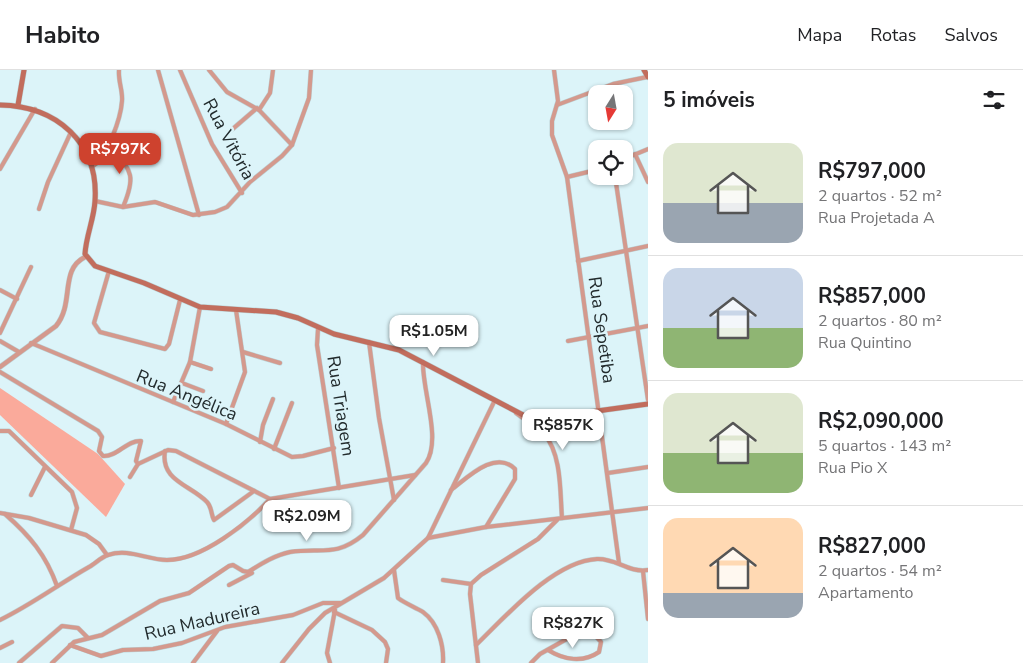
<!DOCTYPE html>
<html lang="pt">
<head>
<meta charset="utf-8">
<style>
  body { margin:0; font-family:"Nunito Sans",sans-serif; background:#f2f2f2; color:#202124; height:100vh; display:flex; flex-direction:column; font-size:19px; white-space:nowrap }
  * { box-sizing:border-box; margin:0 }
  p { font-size:16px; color:#757577 }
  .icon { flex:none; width:28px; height:28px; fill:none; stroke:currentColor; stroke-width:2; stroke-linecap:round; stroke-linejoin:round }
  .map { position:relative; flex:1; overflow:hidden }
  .panel { display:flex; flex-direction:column; background:#fff; width:375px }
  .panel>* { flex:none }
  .needle { width:32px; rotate:191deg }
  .tools { position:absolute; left:588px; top:15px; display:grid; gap:10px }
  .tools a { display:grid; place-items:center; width:45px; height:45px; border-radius:10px; background:#fff; box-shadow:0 1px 4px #0004; font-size:25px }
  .price { position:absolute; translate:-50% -42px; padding:0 11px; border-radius:10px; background:#fff; color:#222; font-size:16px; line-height:32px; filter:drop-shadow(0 1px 2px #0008) }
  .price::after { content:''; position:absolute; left:50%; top:30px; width:15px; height:11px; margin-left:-8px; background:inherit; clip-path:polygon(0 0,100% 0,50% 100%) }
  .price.selected { background:#ce422e; color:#fff }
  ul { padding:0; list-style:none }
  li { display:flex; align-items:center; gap:15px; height:125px; padding:0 15px }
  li+li { border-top:1px solid #e0e0e0 }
  li span { display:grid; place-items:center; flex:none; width:140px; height:100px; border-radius:15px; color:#555 }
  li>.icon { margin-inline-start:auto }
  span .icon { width:60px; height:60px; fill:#fffc; stroke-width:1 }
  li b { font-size:21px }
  h2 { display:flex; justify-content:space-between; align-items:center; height:60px; padding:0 15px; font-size:21px }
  header { display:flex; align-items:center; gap:30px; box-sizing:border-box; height:70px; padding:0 25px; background:#fff; border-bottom:1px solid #e0e0e0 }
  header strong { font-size:24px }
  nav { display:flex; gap:28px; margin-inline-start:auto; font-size:18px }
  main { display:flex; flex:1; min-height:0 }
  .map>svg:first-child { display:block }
  .green { fill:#faaa9b }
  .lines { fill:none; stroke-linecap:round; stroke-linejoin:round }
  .minor-casing { stroke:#bbd0d4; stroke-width:5 }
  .tertiary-casing { stroke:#bbd0d4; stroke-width:5.5 }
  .secondary-casing { stroke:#bbd0d4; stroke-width:6 }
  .minor { stroke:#d4998d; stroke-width:4 }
  .tertiary { stroke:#d4998d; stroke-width:4.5 }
  .secondary { stroke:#c26d5d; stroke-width:5 }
  .labels { text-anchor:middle; stroke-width:5; stroke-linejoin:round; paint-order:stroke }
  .street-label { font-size:18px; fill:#222b2d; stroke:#dcf4f9 }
</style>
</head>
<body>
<header>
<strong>Habito</strong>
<nav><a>Mapa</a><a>Rotas</a><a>Salvos</a></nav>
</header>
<main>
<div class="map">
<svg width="648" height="593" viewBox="0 0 648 593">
  <rect width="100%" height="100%" fill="#dcf4f9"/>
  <!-- green -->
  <polygon class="green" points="0,318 98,384 125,414 106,447 0,345"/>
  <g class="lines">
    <!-- minor casing -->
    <g class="minor-casing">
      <g id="minor">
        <polyline points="158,0 199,145"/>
        <polyline points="180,0 212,74 242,123"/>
        <polyline points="209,0 227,22 259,40 292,75"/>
        <polyline points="554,0 558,31 552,51 552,65 567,107 619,493"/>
        <polyline points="557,35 613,14 647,7"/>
        <polyline points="259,40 270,23 273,0"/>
        <polyline points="228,63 257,38"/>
        <path d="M109,74C131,101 137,104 123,137"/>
        <polyline points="635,84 648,112"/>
        <polyline points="624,89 648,79"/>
        <polyline points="123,93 155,84"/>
        <path d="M91,97C107,90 121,47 122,31C123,21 118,11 119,0"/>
        <polyline points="0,99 35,39"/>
        <polyline points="615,106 648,330"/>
        <polyline points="567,107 596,100"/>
        <polyline points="95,131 123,137 155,132 193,145 215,142 227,137 250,112 282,86 292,75 309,28 311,0"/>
        <polyline points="39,139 48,112 71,62"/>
        <polyline points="578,191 648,176"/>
        <polyline points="109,201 94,253 100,262 165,279 169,274 180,230"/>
        <polyline points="0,220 17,229"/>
        <polyline points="318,259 317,275 339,418"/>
        <polyline points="0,263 31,197"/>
        <polyline points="0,271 19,282"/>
        <polyline points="568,271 648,256"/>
        <polyline points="369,272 379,348 394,430"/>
        <polyline points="31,273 226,354 292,387 303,386 334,378"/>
        <polyline points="243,282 280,293"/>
        <polyline points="190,292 211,299"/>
        <path d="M0,302L98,361L102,367L99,381L103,386C117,387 127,370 141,371L136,391L138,394L130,407"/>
        <polyline points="182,313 203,321"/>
        <polyline points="173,332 190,292 200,237"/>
        <path d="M516,343C525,350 536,356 544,364C562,384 560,423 562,448"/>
        <polyline points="226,354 245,302 236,240"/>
        <polyline points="0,361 9,361 72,422 77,438 71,460"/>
        <polyline points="260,372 263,355 273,329"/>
        <polyline points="274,379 292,333"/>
        <path d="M165,381C160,411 191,415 207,432C212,437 211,445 214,450L254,421"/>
        <polyline points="138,394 168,380 176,381 270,429"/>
        <polyline points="608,403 648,397"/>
        <path d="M451,420C467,408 495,379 515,399V409L486,457"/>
        <polyline points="31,425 45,397"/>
        <polyline points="0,443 29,448 86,465 99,474 107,485"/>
        <path d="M5,444C30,466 46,485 57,516"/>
        <polyline points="428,468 486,457 648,438"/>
        <path d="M394,500L398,528C406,534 415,537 423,542C438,553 444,575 443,593"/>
        <polyline points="643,501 648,549"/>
        <polyline points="443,510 471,514"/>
        <polyline points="229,515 252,503"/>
        <polyline points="334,542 372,560 385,572 388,579 386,593"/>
        <path d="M0,550C31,535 59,514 89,497C95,494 101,487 108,485C129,478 147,490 167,490C202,490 248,453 270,429L415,405"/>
        <polyline points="70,575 101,586 123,580 153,579 182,573 225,557 293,545 323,533 340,533"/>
        <path d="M476,575C506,546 554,491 597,489C616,488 628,503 648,500"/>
        <polyline points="0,578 12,572"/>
        <polyline points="19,593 62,556 78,558 88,568"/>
        <path d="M52,593L74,572L102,565L160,531L189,523L229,496L233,495L243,501L248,502C261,494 275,485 290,482C321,477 335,488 363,465L426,393C442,369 422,321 423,292"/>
        <polyline points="193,593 217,561"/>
        <polyline points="282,593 309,559 325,543 384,508 428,468 494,332"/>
        <polyline points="330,593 327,583 335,540"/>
        <polyline points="478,593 470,524 471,514 481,505 538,469 557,450"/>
        <path d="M531,593L540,584L581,561L592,562L601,572L599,582C583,593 564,590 548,580"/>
      </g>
    </g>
    <!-- tertiary casing -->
    <g class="tertiary-casing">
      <path id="tertiary" d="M0,297L56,256C75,233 59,200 85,187"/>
    </g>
    <!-- secondary casing -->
    <g class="secondary-casing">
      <g id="secondary">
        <polyline points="644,0 648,7"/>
        <path d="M0,35C56,36 99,72 95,131C94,149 86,166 85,184L95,196L144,213L200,237L276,242L298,248L334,264L399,280L525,346L546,348L648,334"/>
        <polyline points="18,35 24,0"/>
      </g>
    </g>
    <!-- minor -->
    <use href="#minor" class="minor"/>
    <!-- tertiary -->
    <use href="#tertiary" class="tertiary"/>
    <!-- secondary -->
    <use href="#secondary" class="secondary"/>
  </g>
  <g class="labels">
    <!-- street labels -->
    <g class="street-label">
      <text transform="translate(229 69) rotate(62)" y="6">Rua Vitória</text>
      <text transform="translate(602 260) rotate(82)" y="6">Rua Sepetiba</text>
      <text transform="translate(187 325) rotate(22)" y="6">Rua Angélica</text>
      <text transform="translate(341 336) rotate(81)" y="6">Rua Triagem</text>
      <text transform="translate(202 551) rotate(-13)" y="6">Rua Madureira</text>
    </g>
  </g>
</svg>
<div class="tools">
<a><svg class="needle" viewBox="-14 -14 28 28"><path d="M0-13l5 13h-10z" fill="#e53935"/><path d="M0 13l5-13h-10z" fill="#757577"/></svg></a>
<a><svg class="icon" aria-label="locate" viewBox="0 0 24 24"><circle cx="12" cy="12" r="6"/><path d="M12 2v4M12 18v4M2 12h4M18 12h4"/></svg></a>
</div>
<b class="price selected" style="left:120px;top:105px">R$797K</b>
<b class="price" style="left:434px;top:287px">R$1.05M</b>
<b class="price" style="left:563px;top:381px">R$857K</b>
<b class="price" style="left:307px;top:472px">R$2.09M</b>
<b class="price" style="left:573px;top:579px">R$827K</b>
</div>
<section class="panel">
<h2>5 imóveis<svg class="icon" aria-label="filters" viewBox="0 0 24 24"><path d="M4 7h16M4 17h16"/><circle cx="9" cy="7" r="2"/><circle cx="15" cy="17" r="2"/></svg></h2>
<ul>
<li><span style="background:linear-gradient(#dfe7d0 60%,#9aa5b1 0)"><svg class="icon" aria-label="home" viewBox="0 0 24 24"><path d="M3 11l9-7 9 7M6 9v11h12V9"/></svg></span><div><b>R$797,000</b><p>2 quartos · 52 m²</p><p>Rua Projetada A</p></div></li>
<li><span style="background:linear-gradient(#c9d6e8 60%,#8fb573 0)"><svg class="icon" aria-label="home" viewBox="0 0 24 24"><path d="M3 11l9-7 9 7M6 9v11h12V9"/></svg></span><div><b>R$857,000</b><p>2 quartos · 80 m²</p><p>Rua Quintino</p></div></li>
<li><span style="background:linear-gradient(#dfe7d0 60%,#8fb573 0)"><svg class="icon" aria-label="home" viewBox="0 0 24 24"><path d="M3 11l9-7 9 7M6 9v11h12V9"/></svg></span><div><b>R$2,090,000</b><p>5 quartos · 143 m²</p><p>Rua Pio X</p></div></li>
<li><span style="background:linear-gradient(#ffd9b3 75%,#9aa5b1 0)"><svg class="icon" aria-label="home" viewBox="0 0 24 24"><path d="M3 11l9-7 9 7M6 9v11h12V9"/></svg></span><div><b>R$827,000</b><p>2 quartos · 54 m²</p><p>Apartamento</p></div></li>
</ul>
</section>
</main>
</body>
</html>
